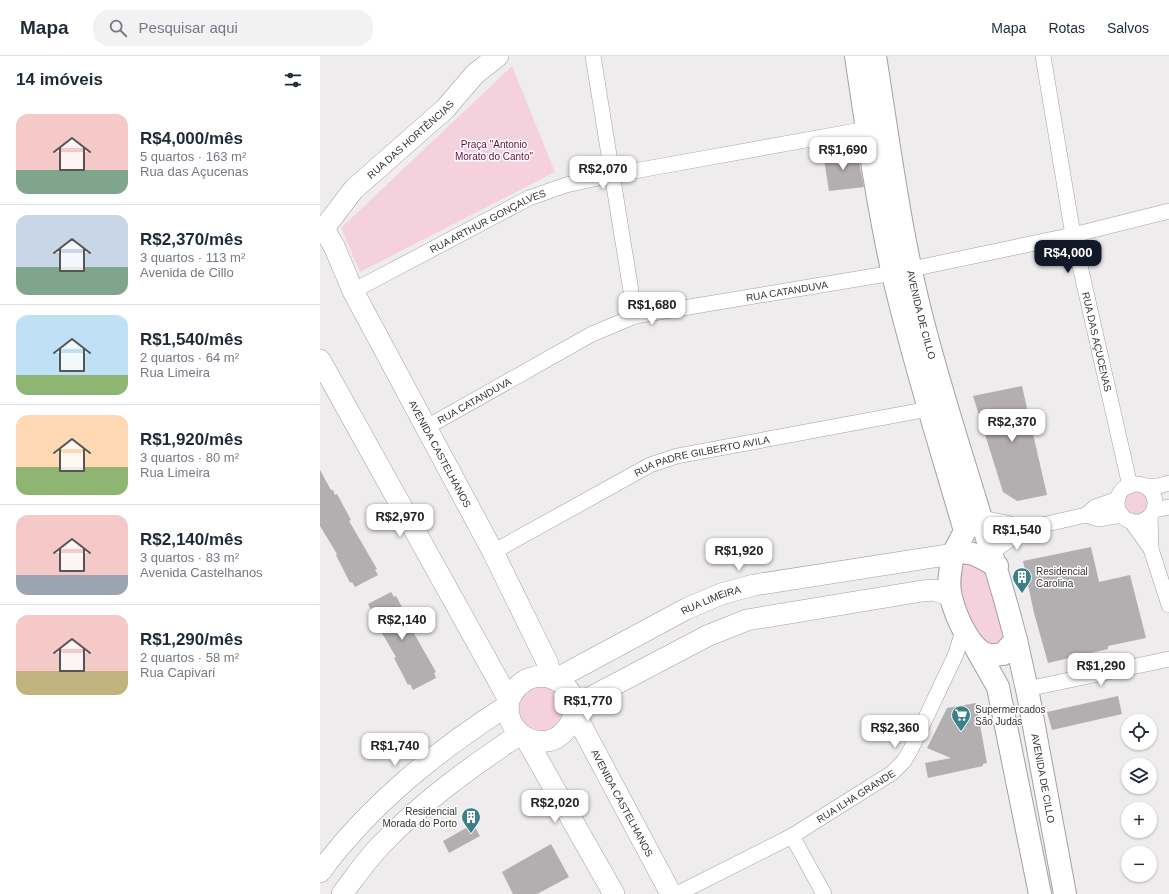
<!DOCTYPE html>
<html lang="pt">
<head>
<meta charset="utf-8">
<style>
  body { margin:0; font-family:Arial,sans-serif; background:#f2f2f3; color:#1f2937; height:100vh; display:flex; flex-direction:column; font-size:15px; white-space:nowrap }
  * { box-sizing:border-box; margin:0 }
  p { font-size:13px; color:#747a83 }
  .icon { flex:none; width:22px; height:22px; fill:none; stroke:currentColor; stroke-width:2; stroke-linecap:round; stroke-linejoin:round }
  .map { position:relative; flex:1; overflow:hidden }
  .sheet { display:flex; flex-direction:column; background:#fff; width:320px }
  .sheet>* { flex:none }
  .controls { position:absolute; left:801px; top:658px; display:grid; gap:8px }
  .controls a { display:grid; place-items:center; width:36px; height:36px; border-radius:50%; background:#fff; box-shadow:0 1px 3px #0004; font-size:20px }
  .price { position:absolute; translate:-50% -34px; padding:0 9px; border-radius:8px; background:#fff; color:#222; font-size:13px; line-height:26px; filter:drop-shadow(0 1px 2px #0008) }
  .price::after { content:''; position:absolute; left:50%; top:24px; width:12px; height:9px; margin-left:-6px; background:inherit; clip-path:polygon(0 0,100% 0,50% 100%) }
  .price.current { background:#111827; color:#fff }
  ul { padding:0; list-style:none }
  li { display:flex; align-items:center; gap:12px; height:100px; padding:0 16px }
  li+li { border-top:1px solid #e0e1e3 }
  li span { display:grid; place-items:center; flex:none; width:112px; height:80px; border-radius:12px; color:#555 }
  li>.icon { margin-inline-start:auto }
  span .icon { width:48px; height:48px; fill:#fffc; stroke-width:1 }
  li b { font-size:17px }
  h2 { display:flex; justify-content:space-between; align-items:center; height:48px; padding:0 16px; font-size:17px }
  header { display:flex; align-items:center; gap:24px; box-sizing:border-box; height:56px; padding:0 20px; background:#fff; border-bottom:1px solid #e0e1e3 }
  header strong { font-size:19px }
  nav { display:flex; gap:22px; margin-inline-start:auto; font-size:14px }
  .search { width:280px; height:36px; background:#f2f2f3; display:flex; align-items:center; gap:10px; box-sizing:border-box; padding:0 14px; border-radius:16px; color:#747a83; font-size:15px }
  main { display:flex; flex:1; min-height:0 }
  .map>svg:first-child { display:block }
  .green { fill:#f5d0dd }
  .building { fill:#b3afb1 }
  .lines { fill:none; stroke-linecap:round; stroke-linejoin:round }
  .street-casing { stroke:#a3a0a1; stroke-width:16 }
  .secondary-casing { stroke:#a3a0a1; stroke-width:22 }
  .primary-casing { stroke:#a3a0a1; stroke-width:24 }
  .street { stroke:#fff; stroke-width:15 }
  .secondary { stroke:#fff; stroke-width:21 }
  .primary { stroke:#fff; stroke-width:22 }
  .labels { text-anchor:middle; stroke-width:3; stroke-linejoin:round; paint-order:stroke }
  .street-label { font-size:10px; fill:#353334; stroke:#fff }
  .park-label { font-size:10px; fill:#630b3a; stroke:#fff }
  .poi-label { font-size:10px; fill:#353334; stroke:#fff; text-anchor:start }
</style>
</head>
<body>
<header>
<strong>Mapa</strong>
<div class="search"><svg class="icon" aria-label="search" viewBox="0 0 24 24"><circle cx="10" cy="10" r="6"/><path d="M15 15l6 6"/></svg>Pesquisar aqui</div>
<nav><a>Mapa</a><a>Rotas</a><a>Salvos</a></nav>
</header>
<main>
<section class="sheet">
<h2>14 imóveis<svg class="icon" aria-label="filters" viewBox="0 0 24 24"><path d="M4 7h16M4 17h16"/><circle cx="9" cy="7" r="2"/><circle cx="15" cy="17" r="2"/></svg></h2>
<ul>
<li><span style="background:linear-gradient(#f6c9c9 70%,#7fa58c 0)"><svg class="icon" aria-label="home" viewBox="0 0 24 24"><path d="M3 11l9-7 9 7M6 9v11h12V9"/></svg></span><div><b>R$4,000/mês</b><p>5 quartos · 163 m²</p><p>Rua das Açucenas</p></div></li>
<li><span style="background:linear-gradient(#c9d6e8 65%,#7fa58c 0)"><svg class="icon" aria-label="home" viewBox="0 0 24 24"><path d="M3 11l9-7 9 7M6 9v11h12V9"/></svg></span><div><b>R$2,370/mês</b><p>3 quartos · 113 m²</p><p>Avenida de Cillo</p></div></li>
<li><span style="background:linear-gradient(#bfe0f5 75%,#8fb573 0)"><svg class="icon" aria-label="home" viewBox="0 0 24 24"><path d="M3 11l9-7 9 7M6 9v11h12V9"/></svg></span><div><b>R$1,540/mês</b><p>2 quartos · 64 m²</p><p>Rua Limeira</p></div></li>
<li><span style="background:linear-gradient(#ffd9b3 65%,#8fb573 0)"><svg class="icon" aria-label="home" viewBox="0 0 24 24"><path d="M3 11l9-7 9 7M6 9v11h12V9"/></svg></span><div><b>R$1,920/mês</b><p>3 quartos · 80 m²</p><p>Rua Limeira</p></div></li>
<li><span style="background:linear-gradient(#f6c9c9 75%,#9aa5b1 0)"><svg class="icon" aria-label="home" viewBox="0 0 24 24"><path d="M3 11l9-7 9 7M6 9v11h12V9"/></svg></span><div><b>R$2,140/mês</b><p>3 quartos · 83 m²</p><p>Avenida Castelhanos</p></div></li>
<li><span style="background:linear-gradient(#f6c9c9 70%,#c2b280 0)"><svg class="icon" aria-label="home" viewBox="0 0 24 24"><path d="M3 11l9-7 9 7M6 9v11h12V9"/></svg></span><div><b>R$1,290/mês</b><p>2 quartos · 58 m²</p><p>Rua Capivari</p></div></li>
</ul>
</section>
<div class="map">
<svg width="849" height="838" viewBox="0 0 849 838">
  <rect width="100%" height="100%" fill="#efeced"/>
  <!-- green -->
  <g class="green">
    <polygon points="192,10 235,116 40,216 21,172"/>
    <circle cx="816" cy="447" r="14"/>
    <polygon points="655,504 668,516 683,581 679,589 668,591 653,576 638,526 639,512 644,508"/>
    <circle cx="221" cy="652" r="23"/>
  </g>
  <!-- building -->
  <g class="building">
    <polygon points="518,95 532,97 538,102 544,131 509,135 503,97"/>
    <polygon points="702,330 727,439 697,445 683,436 653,340"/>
    <polygon points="0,414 11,434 13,434 15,439 17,438 31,464 29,465 57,513 55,514 58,519 35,531 32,526 30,527 16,499 17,498 0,470"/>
    <polygon points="771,491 779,526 810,519 826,582 788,590 788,593 728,607 714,557 703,505"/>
    <polygon points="71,536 74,541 76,540 90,566 88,567 116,616 114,617 116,622 93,634 90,628 88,629 74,602 76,601 49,555 51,554 48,548"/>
    <polygon points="798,640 802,658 732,674 727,656"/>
    <polygon points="656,647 667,707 663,708 663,710 608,722 605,707 631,702 607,692 627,652"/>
    <polygon points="153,768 160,780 129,797 123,785"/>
    <polygon points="231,788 249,821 217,838 193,838 182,816"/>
  </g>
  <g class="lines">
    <!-- street casing -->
    <g class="street-casing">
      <g id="street">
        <polyline points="273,0 315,260"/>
        <path id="s1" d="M723,0L753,179L810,430"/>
        <path id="s2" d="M33,235L209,142L246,129L292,119L547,73"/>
        <path id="s3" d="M107,371L272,278L315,260L573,217L753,179L849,155"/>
        <circle cx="816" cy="447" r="19"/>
        <polyline points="825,430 839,430 849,427"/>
        <polyline points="834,454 849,451"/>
        <polyline points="766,459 778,463 802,459"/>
        <polyline points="662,462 687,467 705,473"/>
        <polyline points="811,465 831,493 830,460"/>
        <polyline points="831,493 849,549"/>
        <path id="s4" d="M173,496L330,409L357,400L609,353"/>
        <polyline points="672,496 705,473 766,459 775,451 798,443"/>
        <polyline points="707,633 849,603"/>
        <polyline points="472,780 504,838"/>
        <path id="s5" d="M357,838L472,780L572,717L584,705L591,693L636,598L643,574"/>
      </g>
    </g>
    <!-- secondary casing -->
    <g class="secondary-casing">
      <g id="secondary">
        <path id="s6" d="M5,171L34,133L125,53L155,18L178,0"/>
        <path id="s7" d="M5,175L14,190L33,235L173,496L228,608L231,621"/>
        <path d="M0,304L189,644C184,669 204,689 228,685C238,683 245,676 250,668C272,630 210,596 189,644"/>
        <path id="s8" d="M236,623L366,553L401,538L434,529L633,498"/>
        <polyline points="254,650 387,580 427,564 602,535 614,534 631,540"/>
        <path id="s9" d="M254,656L351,838"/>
        <polyline points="205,681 294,838"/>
        <path d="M0,816C51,747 117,695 188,649"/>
        <path d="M22,838C35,821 47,803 62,788C103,745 151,711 200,678"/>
      </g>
    </g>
    <!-- primary casing -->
    <g class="primary-casing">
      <g id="primary">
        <path d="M536,0C547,73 557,146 573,218C593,304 620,389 645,475L633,498"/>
        <path id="s10" d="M555,0C570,95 582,192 608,285C635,386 670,483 696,584L683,598C679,598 674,600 671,599C650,597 635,558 631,541C627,527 631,512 633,498C652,493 661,502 677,510"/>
        <path id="s11" d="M696,584L708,638L745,838"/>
        <polyline points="656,592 678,631 720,838"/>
      </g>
    </g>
    <!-- street -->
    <use href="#street" class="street"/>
    <!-- secondary -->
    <use href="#secondary" class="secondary"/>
    <!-- primary -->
    <use href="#primary" class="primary"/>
  </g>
  <!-- icons -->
  <defs>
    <g id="building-pin" transform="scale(1)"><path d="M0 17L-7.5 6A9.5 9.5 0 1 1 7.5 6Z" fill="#398088" stroke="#fff"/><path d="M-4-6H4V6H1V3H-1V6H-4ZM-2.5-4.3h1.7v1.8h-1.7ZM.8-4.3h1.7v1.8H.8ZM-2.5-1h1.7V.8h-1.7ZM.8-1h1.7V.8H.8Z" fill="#fff"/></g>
    <g id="supermarket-pin" transform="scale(1)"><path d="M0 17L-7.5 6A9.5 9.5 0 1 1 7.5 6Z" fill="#398088" stroke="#fff"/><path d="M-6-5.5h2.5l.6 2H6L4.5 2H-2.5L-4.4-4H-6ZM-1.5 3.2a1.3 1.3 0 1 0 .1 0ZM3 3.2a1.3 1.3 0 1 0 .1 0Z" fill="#fff"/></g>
  </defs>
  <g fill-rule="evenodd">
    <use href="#building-pin" x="702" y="521"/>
    <use href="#supermarket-pin" x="641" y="659"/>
    <use href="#building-pin" x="151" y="761"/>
  </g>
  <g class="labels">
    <!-- street labels -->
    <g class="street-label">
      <text dy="4" stroke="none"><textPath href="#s6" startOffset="123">RUA DAS HORTÊNCIAS</textPath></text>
      <text dy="4" stroke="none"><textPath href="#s2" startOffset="152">RUA ARTHUR GONÇALVES</textPath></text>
      <text dy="4" stroke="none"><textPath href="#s3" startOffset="390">RUA CATANDUVA</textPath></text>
      <text dy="4" stroke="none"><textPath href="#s10" startOffset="263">AVENIDA DE CILLO</textPath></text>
      <text dy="4" stroke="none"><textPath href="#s1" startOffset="291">RUA DAS AÇUCENAS</textPath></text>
      <text dy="4" stroke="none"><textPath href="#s3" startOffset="54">RUA CATANDUVA</textPath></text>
      <text dy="4" stroke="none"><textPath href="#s7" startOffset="251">AVENIDA CASTELHANOS</textPath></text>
      <text dy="4" stroke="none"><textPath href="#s4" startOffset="232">RUA PADRE GILBERTO AVILA</textPath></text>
      <text dy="4" stroke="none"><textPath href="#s8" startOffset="174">RUA LIMEIRA</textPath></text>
      <text dy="4" stroke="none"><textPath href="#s11" startOffset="141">AVENIDA DE CILLO</textPath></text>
      <text dy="4" stroke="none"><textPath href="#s5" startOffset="204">RUA ILHA GRANDE</textPath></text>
      <text dy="4" stroke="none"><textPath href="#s9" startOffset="103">AVENIDA CASTELHANOS</textPath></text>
    </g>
    <!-- park labels -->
    <g class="park-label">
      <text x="174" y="92">Praça "Antonio<tspan x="174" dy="12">Morato do Canto"</tspan></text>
    </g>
    <!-- poi labels -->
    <g class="poi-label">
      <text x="716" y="519">Residencial<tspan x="716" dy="12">Carolina</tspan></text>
      <text x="655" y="657">Supermercados<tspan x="655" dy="12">São Judas</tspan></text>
      <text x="137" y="759" text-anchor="end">Residencial<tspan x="137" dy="12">Morada do Porto</tspan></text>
    </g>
  </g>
</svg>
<div class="controls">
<a><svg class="icon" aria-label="locate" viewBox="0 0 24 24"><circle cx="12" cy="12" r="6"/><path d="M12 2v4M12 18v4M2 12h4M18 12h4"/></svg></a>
<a><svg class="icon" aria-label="layers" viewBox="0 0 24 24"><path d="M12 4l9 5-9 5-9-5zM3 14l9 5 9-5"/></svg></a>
<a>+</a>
<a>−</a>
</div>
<b class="price" style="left:523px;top:115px">R$1,690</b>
<b class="price" style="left:283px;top:134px">R$2,070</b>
<b class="price current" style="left:748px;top:218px">R$4,000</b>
<b class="price" style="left:332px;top:270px">R$1,680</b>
<b class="price" style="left:692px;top:387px">R$2,370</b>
<b class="price" style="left:80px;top:482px">R$2,970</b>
<b class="price" style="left:697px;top:495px">R$1,540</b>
<b class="price" style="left:419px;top:516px">R$1,920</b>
<b class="price" style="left:82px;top:585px">R$2,140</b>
<b class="price" style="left:781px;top:631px">R$1,290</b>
<b class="price" style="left:268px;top:666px">R$1,770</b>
<b class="price" style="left:575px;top:693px">R$2,360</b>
<b class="price" style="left:75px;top:711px">R$1,740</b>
<b class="price" style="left:235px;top:768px">R$2,020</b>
</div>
</main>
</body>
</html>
